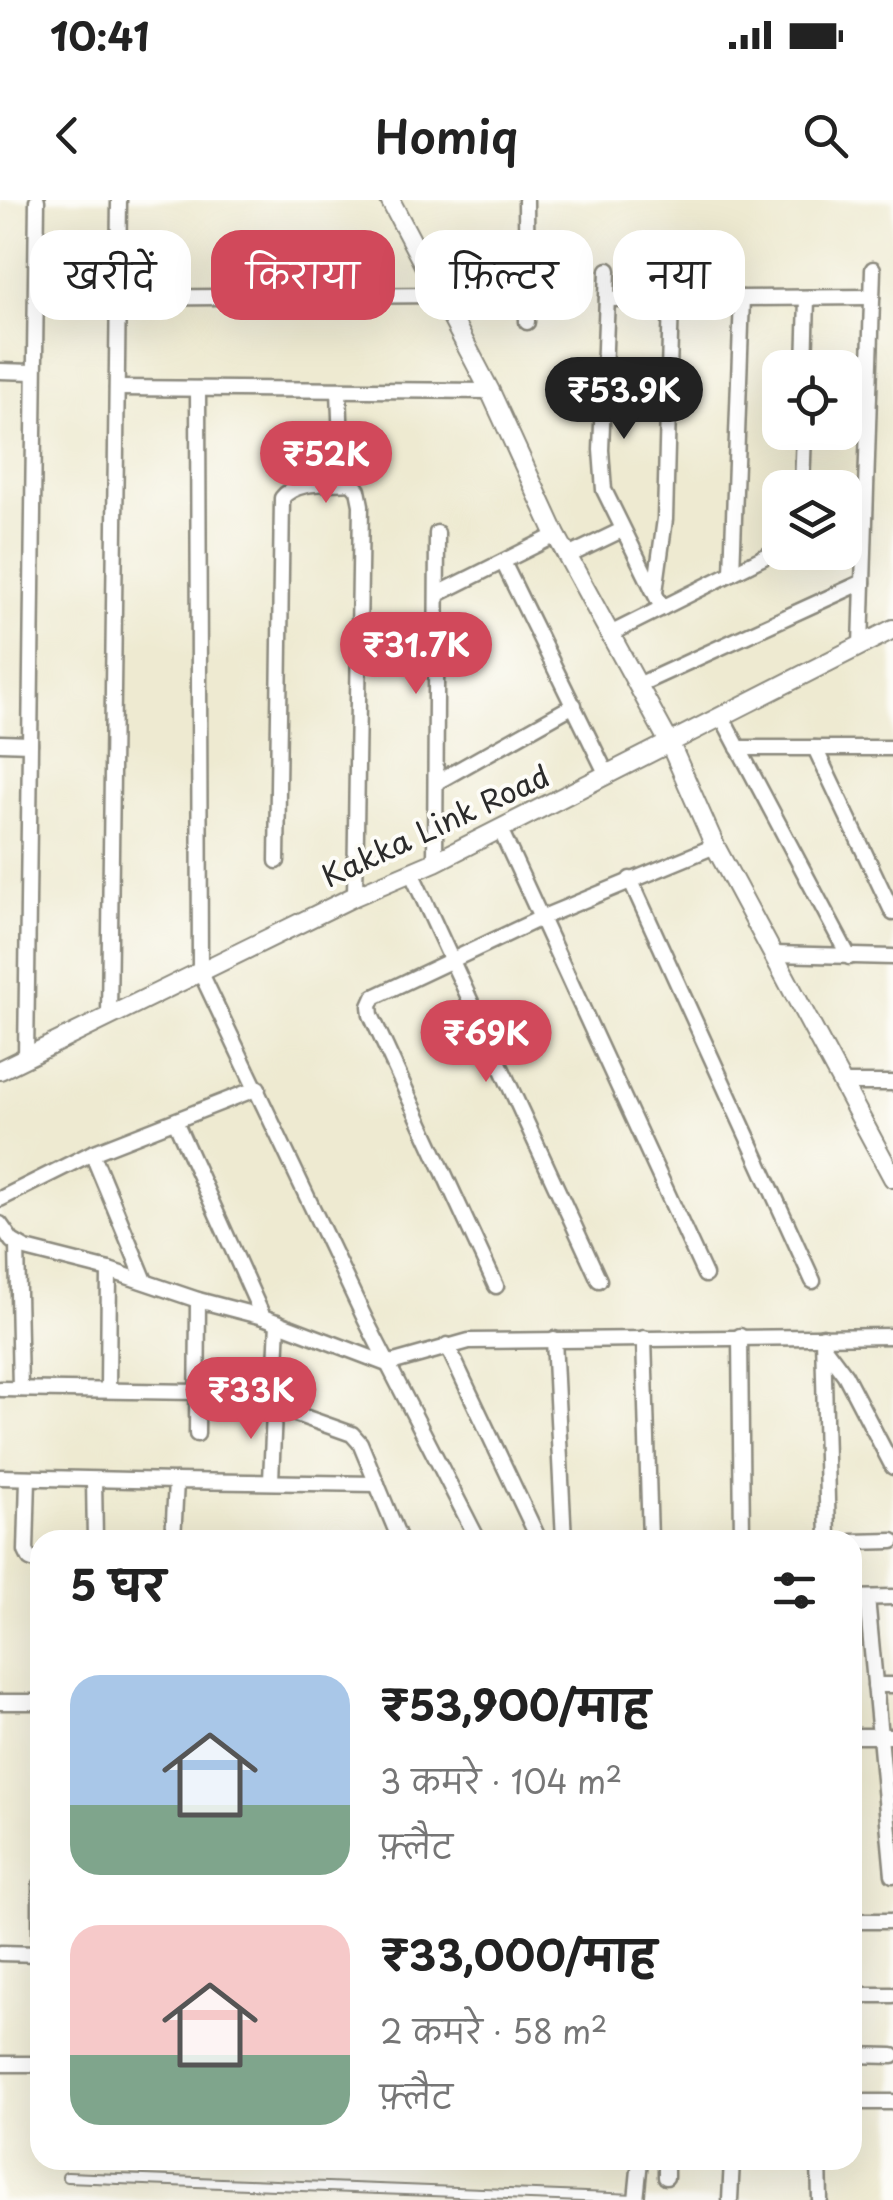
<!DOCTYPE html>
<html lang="hi">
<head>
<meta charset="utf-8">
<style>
  body { margin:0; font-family:"Playpen Sans","Playpen Sans Deva",sans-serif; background:#f2f2f2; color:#222; height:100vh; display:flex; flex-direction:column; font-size:38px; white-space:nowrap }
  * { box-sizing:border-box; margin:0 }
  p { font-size:32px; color:#767676 }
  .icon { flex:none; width:55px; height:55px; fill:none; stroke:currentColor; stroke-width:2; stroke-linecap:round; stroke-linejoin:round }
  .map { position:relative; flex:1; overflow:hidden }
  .drawer { position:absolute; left:30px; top:1330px; width:832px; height:640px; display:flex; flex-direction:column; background:#fff; border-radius:30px; box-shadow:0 10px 40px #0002 }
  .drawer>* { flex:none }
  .hud { position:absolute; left:30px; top:30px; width:835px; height:90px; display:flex; gap:20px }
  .fabs { position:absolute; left:762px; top:150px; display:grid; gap:20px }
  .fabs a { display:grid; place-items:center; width:100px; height:100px; border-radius:20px; background:#fff; box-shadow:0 10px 40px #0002; font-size:50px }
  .price { position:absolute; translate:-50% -85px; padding:0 22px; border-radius:35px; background:#d1495b; color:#fff; font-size:32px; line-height:65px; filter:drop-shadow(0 2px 5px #0008) }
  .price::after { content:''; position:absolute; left:50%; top:60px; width:30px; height:22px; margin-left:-15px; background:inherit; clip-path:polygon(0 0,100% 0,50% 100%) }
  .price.current { background:#222; color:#fff }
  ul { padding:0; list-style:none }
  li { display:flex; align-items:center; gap:30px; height:250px; padding:0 40px }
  li span { display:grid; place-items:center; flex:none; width:280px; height:200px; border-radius:30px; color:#555 }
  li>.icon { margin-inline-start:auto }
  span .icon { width:120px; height:120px; fill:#fffc; stroke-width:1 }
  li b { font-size:42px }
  h2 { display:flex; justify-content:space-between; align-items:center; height:120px; padding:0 40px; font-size:42px }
  .tag { padding:0 35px; border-radius:30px; background:#fff; box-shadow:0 10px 40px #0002; font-size:35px; line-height:90px }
  .tag.current { background:#d1495b; color:#fff }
  .status { display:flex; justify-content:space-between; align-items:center; height:70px; padding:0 50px; background:#fff; direction:ltr }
  .status svg { height:28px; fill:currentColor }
  header { display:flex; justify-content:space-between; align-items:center; height:130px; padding:0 40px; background:#fff; font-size:45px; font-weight:600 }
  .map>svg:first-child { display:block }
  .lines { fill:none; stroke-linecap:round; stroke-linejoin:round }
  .service-casing { stroke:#8c8a7e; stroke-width:12 }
  .minor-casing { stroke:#8c8a7e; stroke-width:19 }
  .tertiary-casing { stroke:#8c8a7e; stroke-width:22 }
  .service { stroke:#fff; stroke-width:8 }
  .minor { stroke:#fff; stroke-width:14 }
  .tertiary { stroke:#fff; stroke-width:18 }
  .labels { text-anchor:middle; stroke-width:8; stroke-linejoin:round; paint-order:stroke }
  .street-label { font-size:30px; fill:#2b2b2b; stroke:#fdfcf7 }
</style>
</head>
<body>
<div class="status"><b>10:41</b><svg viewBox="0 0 49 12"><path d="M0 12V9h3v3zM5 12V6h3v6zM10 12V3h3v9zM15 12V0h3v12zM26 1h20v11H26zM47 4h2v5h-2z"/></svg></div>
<header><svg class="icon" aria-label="back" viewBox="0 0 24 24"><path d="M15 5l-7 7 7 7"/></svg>Homiq<svg class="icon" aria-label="search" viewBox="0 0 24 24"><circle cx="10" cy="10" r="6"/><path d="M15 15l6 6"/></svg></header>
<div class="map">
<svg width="893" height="2000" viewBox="0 0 893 2000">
  <rect width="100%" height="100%" fill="#fdfcf7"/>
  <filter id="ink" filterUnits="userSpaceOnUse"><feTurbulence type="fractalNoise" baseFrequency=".01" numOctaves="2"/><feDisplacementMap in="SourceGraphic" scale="20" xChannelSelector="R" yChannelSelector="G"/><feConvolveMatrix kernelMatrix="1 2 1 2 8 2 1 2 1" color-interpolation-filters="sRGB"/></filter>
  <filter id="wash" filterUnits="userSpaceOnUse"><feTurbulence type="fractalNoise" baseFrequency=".0048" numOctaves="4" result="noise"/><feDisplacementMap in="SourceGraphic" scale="40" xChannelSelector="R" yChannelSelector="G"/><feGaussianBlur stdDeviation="2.25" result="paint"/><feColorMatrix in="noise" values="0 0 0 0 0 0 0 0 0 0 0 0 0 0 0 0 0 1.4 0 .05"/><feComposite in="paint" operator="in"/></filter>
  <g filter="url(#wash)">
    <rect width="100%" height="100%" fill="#eeead1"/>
  </g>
  <g filter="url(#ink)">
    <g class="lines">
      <!-- service casing -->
      <g class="service-casing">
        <polyline id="service" points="67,1977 636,1999"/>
      </g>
      <!-- minor casing -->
      <g class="minor-casing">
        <g id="minor">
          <polyline points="526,0 527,122"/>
          <polyline points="608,70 601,250 604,290 662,408"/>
          <polyline points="118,98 439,95"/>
          <polyline points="607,99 872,97"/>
          <polyline points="805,168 807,98"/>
          <polyline points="0,171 33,172"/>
          <polyline points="117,188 490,191"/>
          <polyline points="198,189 200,771 365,1119 478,1340"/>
          <polyline points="339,190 342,271 358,290 361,305 355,696"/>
          <polyline points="802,288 804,232"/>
          <polyline points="845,317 865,307"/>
          <polyline points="568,356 622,330"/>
          <polyline points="503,362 607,575"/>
          <polyline points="732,373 742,98"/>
          <polyline points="655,392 665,319 671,99"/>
          <polyline points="438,394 556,335"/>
          <polyline points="610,434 780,349"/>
          <polyline points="861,446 873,69"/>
          <polyline points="638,485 863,382"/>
          <polyline points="722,517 849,757"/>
          <polyline points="0,543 30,544"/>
          <polyline points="738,548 893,548"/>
          <polyline points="815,548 893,713"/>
          <polyline points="437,582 574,505"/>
          <polyline points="500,629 705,1075"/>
          <path d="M277,661L282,298C296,280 328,284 350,282"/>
          <polyline points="435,662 437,333"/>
          <polyline points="411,672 599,1080"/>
          <polyline points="630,679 813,1081"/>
          <polyline points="774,754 893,757"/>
          <polyline points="109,816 119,0"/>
          <polyline points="26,858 37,0"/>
          <polyline points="843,883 893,883"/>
          <polyline points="176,923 263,1117"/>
          <polyline points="92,953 145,1081"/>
          <polyline points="0,999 92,953 258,888"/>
          <polyline points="0,1024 12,1041 26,1049 109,1070 198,1100 263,1117 387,1164 469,1141 893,1136"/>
          <polyline points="17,1045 20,1189"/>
          <polyline points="496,1086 371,815 370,806 374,797 543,717 715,646"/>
          <polyline points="740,1136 742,1340"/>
          <polyline points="823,1136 828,1340"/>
          <polyline points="644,1138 650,1340"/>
          <polyline points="554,1139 564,1340"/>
          <polyline points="447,1145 539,1340"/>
          <polyline points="824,1147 845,1175 893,1267"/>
          <polyline points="0,1189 198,1192"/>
          <polyline points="108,1189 109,1070"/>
          <polyline points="276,1207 352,1234 360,1243 400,1340"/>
          <polyline points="197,1234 198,1100"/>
          <polyline points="0,1277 176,1281"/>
          <polyline points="28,1278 26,1351 30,1359 40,1363"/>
          <polyline points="94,1280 95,1340"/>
          <polyline points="271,1280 278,1122"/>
          <polyline points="173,1340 176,1281 377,1284"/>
          <polyline points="852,1342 893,1341"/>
          <polyline points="852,1398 893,1397"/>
          <polyline points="867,1398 893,1675"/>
          <polyline points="875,1485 893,1485"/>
          <polyline points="0,1502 40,1502"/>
          <polyline points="852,1536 893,1536"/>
          <polyline points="40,1686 40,1794"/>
          <polyline points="852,1721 893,1721"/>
          <polyline points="0,1753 40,1754"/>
          <polyline points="852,1795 893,1795"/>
          <polyline points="852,1855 893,1856"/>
          <polyline points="0,1864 40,1864"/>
          <polyline points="852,1902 893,1902"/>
          <polyline points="819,1960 820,2000"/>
          <polyline points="666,1977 666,1960"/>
          <polyline points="636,2000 640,1960"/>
          <polyline points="730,2000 732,1960"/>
        </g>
      </g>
      <!-- tertiary casing -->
      <g class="tertiary-casing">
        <g id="tertiary">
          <polyline points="390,0 490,191 556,335 670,544 715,646 893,978"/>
          <polyline points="0,870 355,696 435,662 893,429"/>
        </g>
      </g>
      <!-- service -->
      <use href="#service" class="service"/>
      <!-- minor -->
      <use href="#minor" class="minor"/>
      <!-- tertiary -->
      <use href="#tertiary" class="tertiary"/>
    </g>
  </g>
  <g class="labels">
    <!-- street labels -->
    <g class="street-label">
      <text transform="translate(436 627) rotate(-25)" y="10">Kakka Link Road</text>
    </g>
  </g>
</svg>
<div class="fabs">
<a><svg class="icon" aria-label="locate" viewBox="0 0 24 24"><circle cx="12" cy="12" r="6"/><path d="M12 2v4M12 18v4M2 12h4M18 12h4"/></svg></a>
<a><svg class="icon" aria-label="layers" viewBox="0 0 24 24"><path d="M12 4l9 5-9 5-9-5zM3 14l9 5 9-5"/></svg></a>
</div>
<b class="price current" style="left:624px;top:242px">₹53.9K</b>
<b class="price" style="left:326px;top:306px">₹52K</b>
<b class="price" style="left:416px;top:497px">₹31.7K</b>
<b class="price" style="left:486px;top:885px">₹69K</b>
<b class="price" style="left:251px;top:1242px">₹33K</b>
<div class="hud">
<a class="tag">खरीदें</a>
<a class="tag current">किराया</a>
<a class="tag">फ़िल्टर</a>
<a class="tag">नया</a>
</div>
<section class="drawer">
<h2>5 घर<svg class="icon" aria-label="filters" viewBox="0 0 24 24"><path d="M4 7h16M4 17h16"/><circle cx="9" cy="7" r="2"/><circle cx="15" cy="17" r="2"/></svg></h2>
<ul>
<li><span style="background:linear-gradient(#a9c7e8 65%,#7fa58c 0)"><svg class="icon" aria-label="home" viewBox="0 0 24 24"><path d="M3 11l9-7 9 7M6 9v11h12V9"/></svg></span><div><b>₹53,900/माह</b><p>3 कमरे · 104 m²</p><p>फ़्लैट</p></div></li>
<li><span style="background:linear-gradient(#f6c9c9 65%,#7fa58c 0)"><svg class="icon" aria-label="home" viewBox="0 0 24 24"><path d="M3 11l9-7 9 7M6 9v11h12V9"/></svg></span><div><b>₹33,000/माह</b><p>2 कमरे · 58 m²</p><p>फ़्लैट</p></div></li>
</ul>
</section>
</div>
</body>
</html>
